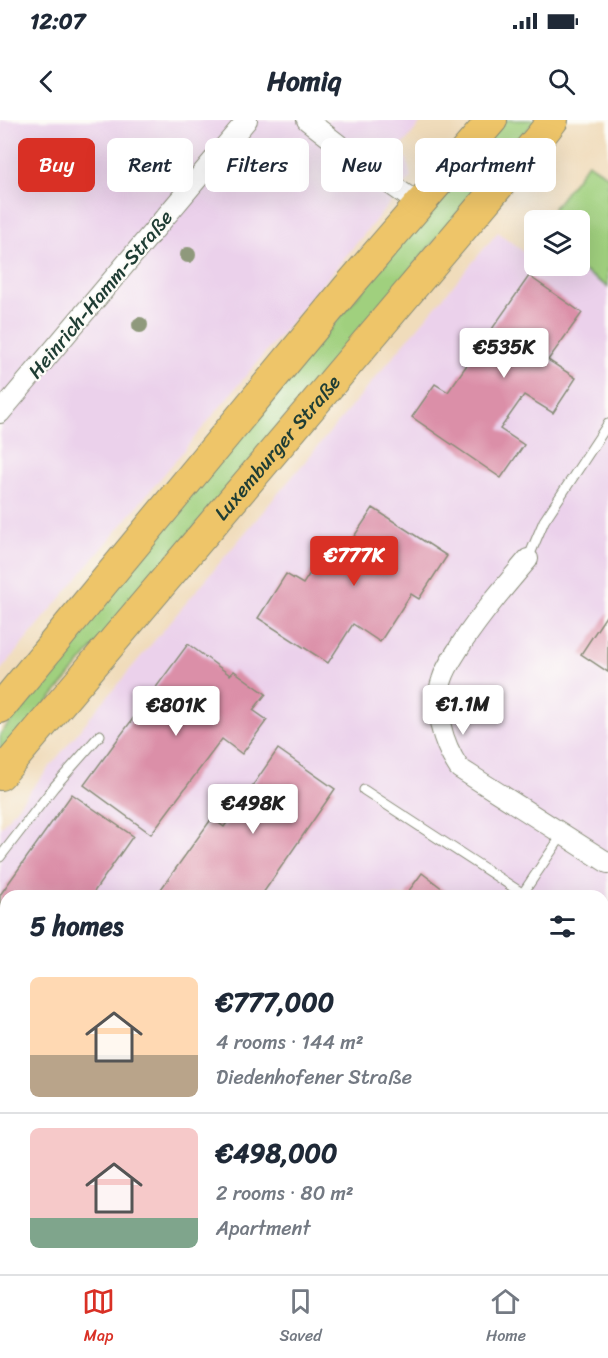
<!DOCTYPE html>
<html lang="en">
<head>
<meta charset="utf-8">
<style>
  body { margin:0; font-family:Sriracha,sans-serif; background:#f2f2f3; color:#1f2937; height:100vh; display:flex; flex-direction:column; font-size:22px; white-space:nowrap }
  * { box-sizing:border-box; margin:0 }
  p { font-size:20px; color:#747a83 }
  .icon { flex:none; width:33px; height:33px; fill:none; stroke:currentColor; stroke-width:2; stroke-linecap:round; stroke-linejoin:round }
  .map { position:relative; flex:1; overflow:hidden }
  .sheet { position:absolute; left:0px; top:770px; width:609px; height:386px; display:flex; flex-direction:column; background:#fff; border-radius:18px 18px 0 0; box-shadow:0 6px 24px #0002 }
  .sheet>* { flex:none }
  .banner { position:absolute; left:18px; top:18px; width:573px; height:54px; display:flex; gap:12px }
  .controls { position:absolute; left:524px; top:90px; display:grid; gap:12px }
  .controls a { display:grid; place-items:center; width:66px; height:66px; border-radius:9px; background:#fff; box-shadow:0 6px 24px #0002; font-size:30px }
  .price { position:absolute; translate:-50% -51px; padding:0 14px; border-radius:6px; background:#fff; color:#222; font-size:20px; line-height:39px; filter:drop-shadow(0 2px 3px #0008) }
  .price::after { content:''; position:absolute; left:50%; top:36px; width:18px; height:14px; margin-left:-9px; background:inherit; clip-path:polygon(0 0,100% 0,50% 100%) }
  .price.on { background:#d93025; color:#fff }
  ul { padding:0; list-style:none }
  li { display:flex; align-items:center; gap:18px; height:150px; padding:0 30px }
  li+li { border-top:2px solid #e0e1e3 }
  li span { display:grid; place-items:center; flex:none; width:168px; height:120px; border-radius:9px; color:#555 }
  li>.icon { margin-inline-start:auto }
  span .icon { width:72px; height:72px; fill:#fffc; stroke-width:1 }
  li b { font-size:26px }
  h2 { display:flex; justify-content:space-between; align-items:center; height:72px; padding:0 30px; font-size:26px }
  .tag { padding:0 21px; border-radius:9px; background:#fff; box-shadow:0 6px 24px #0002; font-size:21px; line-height:54px }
  .tag.on { background:#d93025; color:#fff }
  .status { display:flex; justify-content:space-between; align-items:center; height:42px; padding:0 30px; background:#fff; direction:ltr }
  .status svg { height:16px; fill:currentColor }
  header { display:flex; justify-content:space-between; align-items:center; height:78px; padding:0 30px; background:#fff; font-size:27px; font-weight:700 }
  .menu { display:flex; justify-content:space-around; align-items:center; height:84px; border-top:2px solid #e0e1e3; background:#fff; font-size:16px; color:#747a83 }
  .menu a { display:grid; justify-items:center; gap:3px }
  .menu .on { color:#d93025 }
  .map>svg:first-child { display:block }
  .built { fill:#ebd1eb }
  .green { fill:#a0d07e; stroke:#608659; stroke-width:1.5 }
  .building { fill:#db8fa8 }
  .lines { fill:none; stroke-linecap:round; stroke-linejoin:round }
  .lane-casing { stroke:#888c78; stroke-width:11 }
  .street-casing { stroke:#888c78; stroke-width:22 }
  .primary-casing { stroke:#888c78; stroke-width:32 }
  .lane { stroke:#fff; stroke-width:9 }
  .street { stroke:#fff; stroke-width:20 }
  .primary { stroke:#eec569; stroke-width:30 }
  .tree { fill:#8f997b }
  .labels { text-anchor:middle; stroke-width:4.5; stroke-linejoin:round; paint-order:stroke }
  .street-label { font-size:20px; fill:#1f3d34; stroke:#fdfcf7 }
</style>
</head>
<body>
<div class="status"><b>12:07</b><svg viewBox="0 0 49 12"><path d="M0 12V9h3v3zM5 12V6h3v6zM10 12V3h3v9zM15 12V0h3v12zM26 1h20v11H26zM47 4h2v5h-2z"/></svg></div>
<header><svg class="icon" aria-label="back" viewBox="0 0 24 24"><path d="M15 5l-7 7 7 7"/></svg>Homiq<svg class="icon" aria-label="search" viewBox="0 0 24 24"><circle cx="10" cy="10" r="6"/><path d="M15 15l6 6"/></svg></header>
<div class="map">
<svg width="608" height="1154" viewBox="0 0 608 1154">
  <rect width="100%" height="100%" fill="#fdfcf7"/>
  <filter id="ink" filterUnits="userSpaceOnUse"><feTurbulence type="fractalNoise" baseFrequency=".0167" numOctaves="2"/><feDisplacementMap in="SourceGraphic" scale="12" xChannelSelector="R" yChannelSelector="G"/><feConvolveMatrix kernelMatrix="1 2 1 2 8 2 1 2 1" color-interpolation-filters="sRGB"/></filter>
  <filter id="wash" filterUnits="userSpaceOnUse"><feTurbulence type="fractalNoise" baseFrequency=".008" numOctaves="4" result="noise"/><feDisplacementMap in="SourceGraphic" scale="24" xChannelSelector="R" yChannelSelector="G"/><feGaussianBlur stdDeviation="1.35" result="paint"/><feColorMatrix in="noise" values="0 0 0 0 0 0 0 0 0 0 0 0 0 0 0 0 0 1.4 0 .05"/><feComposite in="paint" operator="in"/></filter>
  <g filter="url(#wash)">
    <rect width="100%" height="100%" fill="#f0dcbb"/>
    <!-- built -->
    <g class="built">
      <polygon points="0,0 423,0 398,31 407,39 411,58 0,551"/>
      <polygon points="498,112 534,140 534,146 576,146 608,167 608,1154 285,1154 276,1149 603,1149 603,776 6,776 6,1149 177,1149 173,1154 0,1154 0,708 96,590"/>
    </g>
    <!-- green -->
    <g class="green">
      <polygon points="505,0 536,0 0,639 0,614 34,575 60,531"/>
      <polygon points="588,43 608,56 608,167 576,146 579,146 579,100 552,100 553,89"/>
    </g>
    <g id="blocks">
      <!-- building -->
      <g class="building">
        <polygon points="529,156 582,193 548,240 576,258 553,293 524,275 500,309 524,325 501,358 412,297 435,264 448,272"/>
        <polygon points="373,388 447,436 419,479 411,474 380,522 353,504 328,543 258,498 286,454 303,464 331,421 345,430"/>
        <polygon points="608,493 608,552 581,534"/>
        <polygon points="188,524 230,555 234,551 266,574 253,590 267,600 242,634 222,619 151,714 84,665"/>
        <polygon points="278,629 335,669 261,776 156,776 212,698 224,707"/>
        <polygon points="72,674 133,716 91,776 6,776 6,804 0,800 0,775"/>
        <polygon points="422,753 452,776 405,776"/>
        <polygon points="603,846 608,849 608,949 603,957"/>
        <polygon points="6,888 6,915 0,911 0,891"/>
        <polygon points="12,1149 115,1149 111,1154 7,1154"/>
        <polygon points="387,1149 492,1149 489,1154 396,1154"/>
      </g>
    </g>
  </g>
  <g filter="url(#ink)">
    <use href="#blocks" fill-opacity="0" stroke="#888c78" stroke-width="1.5"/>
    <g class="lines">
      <!-- lane casing -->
      <g class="lane-casing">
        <g id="lane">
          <polyline points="528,439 544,401 608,304"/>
          <polyline points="364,670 522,773"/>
          <polyline points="0,737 54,667 100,615"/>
          <polyline points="521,776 563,714"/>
          <polyline points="0,937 6,941"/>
        </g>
      </g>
      <!-- street casing -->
      <g class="street-casing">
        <g id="street">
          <polyline points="307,0 380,57 419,84"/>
          <polyline points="0,293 247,0"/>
          <path d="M528,439C505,466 482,493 462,523C455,535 446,546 442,560C432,589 443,624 459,648L608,743"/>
          <polyline points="0,1005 6,1009"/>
          <polyline points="603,1115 608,1106"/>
          <polyline points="237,1149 246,1154"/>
          <polyline points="183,1154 187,1149"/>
          <polyline points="581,1154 584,1149"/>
        </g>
      </g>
      <!-- primary casing -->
      <g class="primary-casing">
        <g id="primary">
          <polyline points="0,588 347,168 492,0"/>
          <path id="s1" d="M0,655L539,18L553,0"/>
        </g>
      </g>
      <!-- lane -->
      <use href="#lane" class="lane"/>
      <!-- street -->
      <use href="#street" class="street"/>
      <!-- primary -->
      <use href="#primary" class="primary"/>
    </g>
    <!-- trees -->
    <g class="tree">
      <circle cx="188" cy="135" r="8"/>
      <circle cx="140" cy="205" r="8"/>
    </g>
  </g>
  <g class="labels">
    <!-- street labels -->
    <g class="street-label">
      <text transform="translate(100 174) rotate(-50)" y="7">Heinrich-Hamm-Straße</text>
      <text dy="7" stroke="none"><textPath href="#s1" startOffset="429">Luxemburger Straße</textPath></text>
    </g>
  </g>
</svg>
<div class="controls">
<a><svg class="icon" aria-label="layers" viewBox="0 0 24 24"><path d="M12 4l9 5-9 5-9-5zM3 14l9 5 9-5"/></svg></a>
</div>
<b class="price" style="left:504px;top:259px">€535K</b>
<b class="price on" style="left:354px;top:467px">€777K</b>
<b class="price" style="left:463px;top:616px">€1.1M</b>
<b class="price" style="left:176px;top:617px">€801K</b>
<b class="price" style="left:253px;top:715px">€498K</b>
<div class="banner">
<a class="tag on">Buy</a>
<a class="tag">Rent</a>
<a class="tag">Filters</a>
<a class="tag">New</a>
<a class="tag">Apartment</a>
</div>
<section class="sheet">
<h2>5 homes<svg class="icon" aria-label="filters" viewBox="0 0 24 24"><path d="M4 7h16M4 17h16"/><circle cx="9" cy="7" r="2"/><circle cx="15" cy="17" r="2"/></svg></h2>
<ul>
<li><span style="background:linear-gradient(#ffd9b3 65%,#b9a48a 0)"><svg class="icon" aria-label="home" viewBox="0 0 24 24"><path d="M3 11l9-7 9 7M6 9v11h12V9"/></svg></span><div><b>€777,000</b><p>4 rooms · 144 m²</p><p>Diedenhofener Straße</p></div></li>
<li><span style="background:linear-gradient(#f6c9c9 75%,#7fa58c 0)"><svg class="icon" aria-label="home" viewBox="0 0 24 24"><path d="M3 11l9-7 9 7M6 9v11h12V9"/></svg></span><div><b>€498,000</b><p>2 rooms · 80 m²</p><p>Apartment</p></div></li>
</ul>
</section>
</div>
<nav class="menu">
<a class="on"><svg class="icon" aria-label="map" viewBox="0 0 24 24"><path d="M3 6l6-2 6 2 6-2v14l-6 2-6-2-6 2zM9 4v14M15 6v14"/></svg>Map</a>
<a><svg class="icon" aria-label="saved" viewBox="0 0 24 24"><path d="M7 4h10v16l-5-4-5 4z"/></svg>Saved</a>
<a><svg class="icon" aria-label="home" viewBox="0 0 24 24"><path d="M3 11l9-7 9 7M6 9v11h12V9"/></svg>Home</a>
</nav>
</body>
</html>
